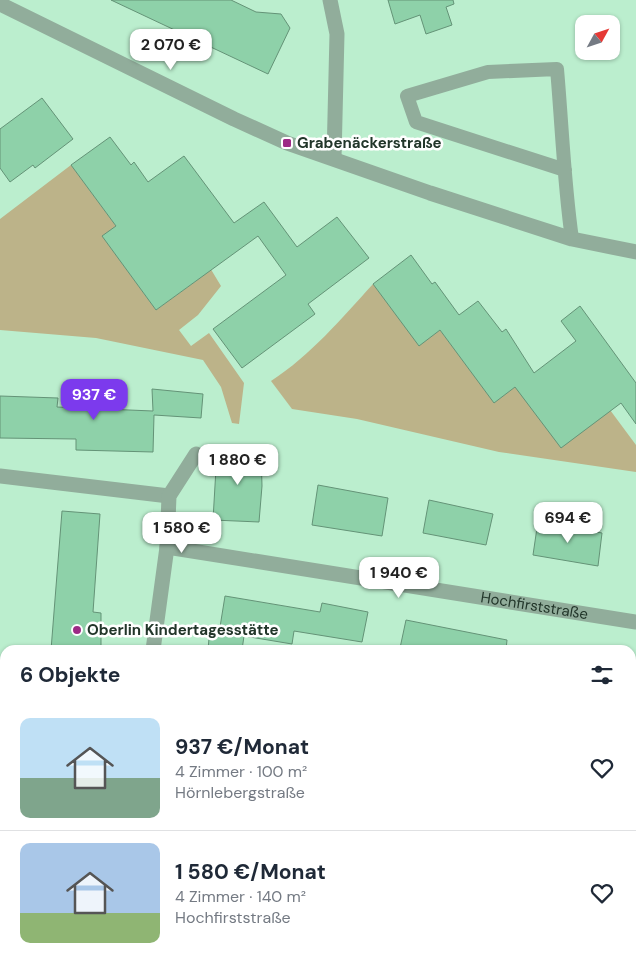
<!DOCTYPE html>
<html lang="de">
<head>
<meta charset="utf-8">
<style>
  body { margin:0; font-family:"DM Sans",sans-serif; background:#f6f6f7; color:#1f2937; height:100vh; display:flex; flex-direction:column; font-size:19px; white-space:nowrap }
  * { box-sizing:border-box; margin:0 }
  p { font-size:16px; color:#747a83 }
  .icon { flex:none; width:28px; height:28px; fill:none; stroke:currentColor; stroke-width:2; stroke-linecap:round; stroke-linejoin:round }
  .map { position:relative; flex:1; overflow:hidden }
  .side { position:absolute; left:0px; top:645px; width:636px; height:320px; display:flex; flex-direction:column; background:#fff; border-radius:15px 15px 0 0; box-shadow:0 1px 4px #0004 }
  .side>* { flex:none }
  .needle { width:32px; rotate:50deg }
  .fabs { position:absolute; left:575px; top:15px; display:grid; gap:10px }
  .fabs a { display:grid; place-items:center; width:45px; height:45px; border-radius:10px; background:#fff; box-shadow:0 1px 4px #0004; font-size:25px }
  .price { position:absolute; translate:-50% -42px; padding:0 11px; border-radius:10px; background:#fff; color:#222; font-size:16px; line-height:32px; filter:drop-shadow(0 1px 2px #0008) }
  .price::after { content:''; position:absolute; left:50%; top:30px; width:15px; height:11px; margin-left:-8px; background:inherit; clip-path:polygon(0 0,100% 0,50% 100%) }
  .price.current { background:#7c3aed; color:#fff }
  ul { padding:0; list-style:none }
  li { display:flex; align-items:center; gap:15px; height:125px; padding:0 20px }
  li+li { border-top:1px solid #e0e1e3 }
  li span { display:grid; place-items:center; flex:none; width:140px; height:100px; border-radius:10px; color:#555 }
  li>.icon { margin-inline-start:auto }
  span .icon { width:60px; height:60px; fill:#fffc; stroke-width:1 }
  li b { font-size:21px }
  h2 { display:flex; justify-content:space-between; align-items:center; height:60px; padding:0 20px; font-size:21px }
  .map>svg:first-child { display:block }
  .green { fill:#bcb389 }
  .building { fill:#8ed1a9; stroke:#649377 }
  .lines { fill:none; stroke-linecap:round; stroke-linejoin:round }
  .lane { stroke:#91ad9b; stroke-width:14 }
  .street { stroke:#91ad9b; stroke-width:15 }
  .poi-dot { fill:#9d2a86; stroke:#fff; stroke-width:2 }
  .labels { text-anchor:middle; stroke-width:5; stroke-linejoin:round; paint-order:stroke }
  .poi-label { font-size:15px; font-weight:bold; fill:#22362a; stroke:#fff; text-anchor:start }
  .street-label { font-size:15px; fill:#22362a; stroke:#fff }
</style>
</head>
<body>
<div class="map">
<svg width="636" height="965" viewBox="0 0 636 965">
  <rect width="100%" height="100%" fill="#bbeece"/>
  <!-- green -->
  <g class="green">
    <polygon points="71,165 116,226 103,237 156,310 196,281 172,249 192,238 221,286 198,315 179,330 191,346 209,333 244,383 239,424 232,423 221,387 203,360 96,338 0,330 0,219"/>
    <path d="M373,284L419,345L440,330L494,402L515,387H593L636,445V472L499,452L357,419L292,409L271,381C311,355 341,319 373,284Z"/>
    <rect x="0" y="797" width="5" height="141"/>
  </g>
  <!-- building -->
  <g class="building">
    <polygon points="111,0 231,0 256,12 281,14 290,28 268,74"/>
    <polygon points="388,0 453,0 454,4 446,7 452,25 426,34 420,15 395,24"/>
    <polygon points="42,98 73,139 35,168 33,165 10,182 0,168 0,129"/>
    <polygon points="110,137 131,165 134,162 148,182 184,156 234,223 264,202 297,247 337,217 369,258 308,304 315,314 242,368 213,329 286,275 258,236 156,310 102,236 116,226 71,165"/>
    <polygon points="411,255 432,284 435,282 459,315 478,301 502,332 506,329 534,373 576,341 561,321 580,306 636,383 636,424 621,403 561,448 515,387 494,403 440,330 419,346 373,284"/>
    <polygon points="152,389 203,394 201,418 154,415 153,452 76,450 76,439 0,438 0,396 58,398 57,407 153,411"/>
    <polygon points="261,450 262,486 259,522 213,520 217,451"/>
    <polygon points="318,485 388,498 382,536 312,525"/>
    <polygon points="429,500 493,514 486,545 423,533"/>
    <polygon points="62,511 100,514 93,612 101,613 101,647 79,647 79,650 51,650"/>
    <polygon points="538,521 602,533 598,566 533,555"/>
    <polygon points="225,596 320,612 322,603 368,612 362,642 294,631 292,644 244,636 242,650 208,650 210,626 220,627"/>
    <polygon points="406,620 507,640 506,650 412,650 400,648"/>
  </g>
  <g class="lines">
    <!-- lane -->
    <g class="lane">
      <path d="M565,170L416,122L407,96L488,72L557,69C562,126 564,183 572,239"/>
      <polyline points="631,770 636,770"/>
    </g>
    <!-- street -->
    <g class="street">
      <polyline points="330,0 337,34 334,158"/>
      <polyline points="0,4 234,119 287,143 430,193 572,239 636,252"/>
      <polyline points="0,476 169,496"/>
      <path id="s1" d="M167,547L636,622"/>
      <polyline points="153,650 167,547 169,496 196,454"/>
      <polyline points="0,774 5,775"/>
      <polyline points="631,943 636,944"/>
      <polyline points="0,950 5,950"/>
      <polyline points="119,965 119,960"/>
      <polyline points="507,965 507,960"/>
    </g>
  </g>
  <!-- markers -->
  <g class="poi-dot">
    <rect x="282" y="138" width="10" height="10" rx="2.5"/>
    <circle cx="77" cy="630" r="5"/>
  </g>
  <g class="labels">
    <!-- poi labels -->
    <g class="poi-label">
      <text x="297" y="148">Grabenäckerstraße</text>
      <text x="87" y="635">Oberlin Kindertagesstätte</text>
    </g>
    <!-- street labels -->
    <g class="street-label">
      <text dy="5" stroke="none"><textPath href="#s1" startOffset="372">Hochfirststraße</textPath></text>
    </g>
  </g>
</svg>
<div class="fabs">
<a><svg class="needle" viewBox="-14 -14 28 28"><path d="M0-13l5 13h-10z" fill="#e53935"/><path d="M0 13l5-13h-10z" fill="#747a83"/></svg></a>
</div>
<b class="price" style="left:171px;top:71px">2 070 €</b>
<b class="price current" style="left:94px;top:421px">937 €</b>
<b class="price" style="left:238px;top:486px">1 880 €</b>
<b class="price" style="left:568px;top:544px">694 €</b>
<b class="price" style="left:182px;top:554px">1 580 €</b>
<b class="price" style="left:399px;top:599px">1 940 €</b>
<section class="side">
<h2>6 Objekte<svg class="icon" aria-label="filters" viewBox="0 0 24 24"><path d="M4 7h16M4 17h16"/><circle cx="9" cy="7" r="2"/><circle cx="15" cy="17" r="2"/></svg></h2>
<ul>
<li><span style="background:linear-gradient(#bfe0f5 60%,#7fa58c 0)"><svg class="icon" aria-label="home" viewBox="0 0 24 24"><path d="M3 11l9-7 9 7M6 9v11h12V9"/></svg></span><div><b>937 €/Monat</b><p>4 Zimmer · 100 m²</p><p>Hörnlebergstraße</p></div><svg class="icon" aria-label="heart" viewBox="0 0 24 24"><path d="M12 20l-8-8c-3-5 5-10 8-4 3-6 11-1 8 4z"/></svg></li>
<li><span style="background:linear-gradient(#a9c7e8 70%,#8fb573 0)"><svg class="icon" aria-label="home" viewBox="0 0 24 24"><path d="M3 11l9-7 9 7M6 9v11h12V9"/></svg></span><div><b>1 580 €/Monat</b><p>4 Zimmer · 140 m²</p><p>Hochfirststraße</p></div><svg class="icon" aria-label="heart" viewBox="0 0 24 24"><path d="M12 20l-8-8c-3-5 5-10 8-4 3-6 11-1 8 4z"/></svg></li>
</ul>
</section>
</div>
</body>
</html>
